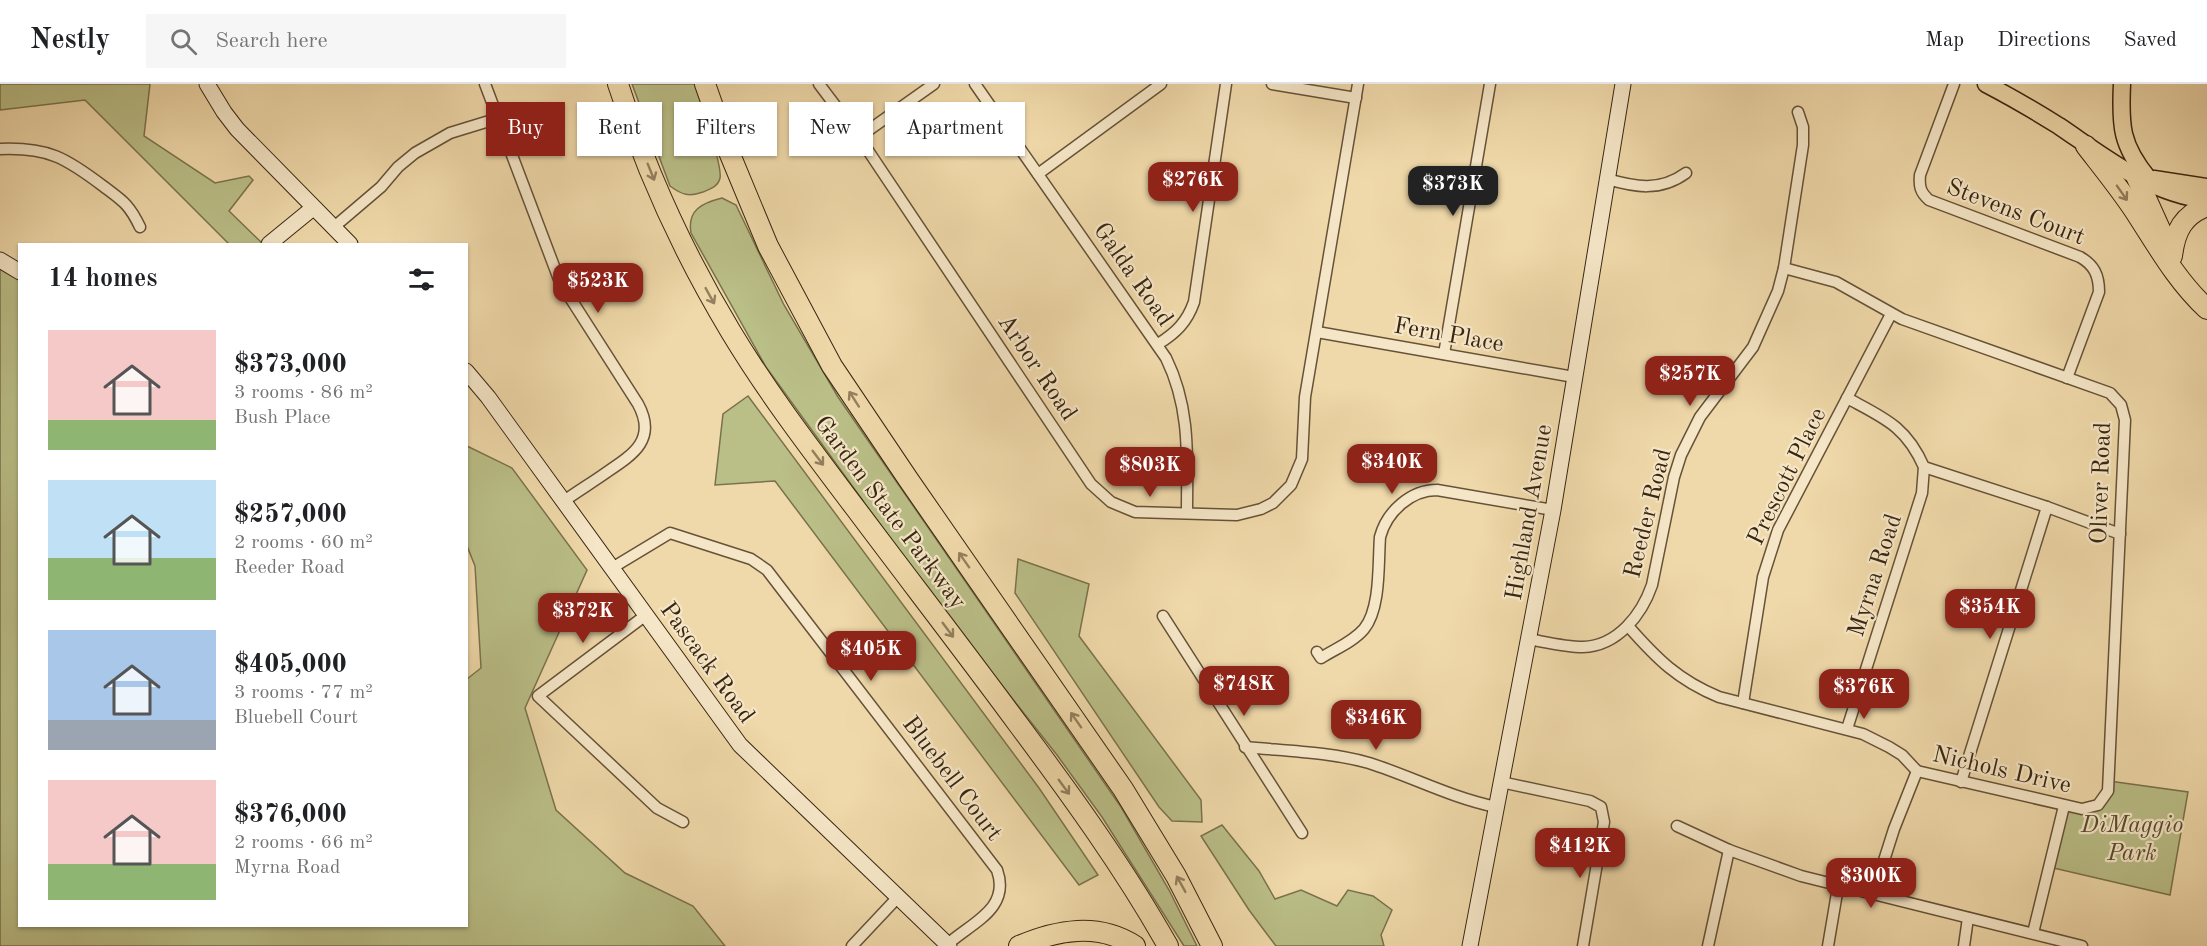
<!DOCTYPE html>
<html lang="en">
<head>
<meta charset="utf-8">
<style>
  body { margin:0; font-family:"Old Standard TT",serif; background:#f6f6f6; color:#202124; height:100vh; display:flex; flex-direction:column; font-size:22px; white-space:nowrap }
  * { box-sizing:border-box; margin:0 }
  p { font-size:20px; color:#757577 }
  .icon { flex:none; width:33px; height:33px; fill:none; stroke:currentColor; stroke-width:2; stroke-linecap:round; stroke-linejoin:round }
  .map { position:relative; flex:1; overflow:hidden }
  .sheet { position:absolute; left:18px; top:159px; width:450px; height:684px; display:flex; flex-direction:column; background:#fff; border-radius:0px; box-shadow:0 2px 4px #0004 }
  .sheet>* { flex:none }
  .guide { position:absolute; left:486px; top:18px; width:570px; height:54px; display:flex; gap:12px }
  .price { position:absolute; translate:-50% -51px; padding:0 14px; border-radius:12px; background:#8f2418; color:#fff; font-size:20px; line-height:39px; filter:drop-shadow(0 2px 3px #0008) }
  .price::after { content:''; position:absolute; left:50%; top:36px; width:18px; height:14px; margin-left:-9px; background:inherit; clip-path:polygon(0 0,100% 0,50% 100%) }
  .price.selected { background:#222; color:#fff }
  ul { padding:0; list-style:none }
  li { display:flex; align-items:center; gap:18px; height:150px; padding:0 30px }
  li span { display:grid; place-items:center; flex:none; width:168px; height:120px; border-radius:0px; color:#555 }
  li>.icon { margin-inline-start:auto }
  span .icon { width:72px; height:72px; fill:#fffc; stroke-width:1 }
  li b { font-size:26px }
  h2 { display:flex; justify-content:space-between; align-items:center; height:72px; padding:0 30px; font-size:26px }
  .tag { padding:0 21px; border-radius:0px; background:#fff; box-shadow:0 2px 4px #0004; font-size:21px; line-height:54px }
  .tag.selected { background:#8f2418; color:#fff }
  header { display:flex; align-items:center; gap:36px; box-sizing:border-box; height:84px; padding:0 30px; background:#fff; border-bottom:2px solid #e0e0e0 }
  header strong { font-size:28px }
  nav { display:flex; gap:33px; margin-inline-start:auto; font-size:21px }
  .search { width:420px; height:54px; background:#f6f6f6; display:flex; align-items:center; gap:15px; box-sizing:border-box; padding:0 21px; border-radius:0px; color:#757577; font-size:22px }
  .map>svg:first-child { display:block }
  .green { fill:#babe87; stroke:#7a724c; stroke-width:1.5 }
  .lines { fill:none; stroke-linecap:round; stroke-linejoin:round }
  .street-casing { stroke:#665238; stroke-width:13 }
  .secondary-casing { stroke:#392612; stroke-width:17 }
  .primary-casing { stroke:#392612; stroke-width:19 }
  .highway-casing { stroke:#392612; stroke-width:22 }
  .street { stroke:#f5e6c7; stroke-width:10 }
  .secondary { stroke:#f5e6c7; stroke-width:15 }
  .primary { stroke:#efd8a9; stroke-width:16 }
  .highway { stroke:#efd8a9; stroke-width:20 }
  .oneway { stroke:#947f5e }
  .labels { text-anchor:middle; stroke-width:4.5; stroke-linejoin:round; paint-order:stroke }
  .street-label { font-size:24px; fill:#392612; stroke:#f5e6c7 }
  .park-label { font-size:24px; font-style:italic; fill:#594c2f; stroke:#f5e6c7 }
</style>
</head>
<body>
<header>
<strong>Nestly</strong>
<div class="search"><svg class="icon" aria-label="search" viewBox="0 0 24 24"><circle cx="10" cy="10" r="6"/><path d="M15 15l6 6"/></svg>Search here</div>
<nav><a>Map</a><a>Directions</a><a>Saved</a></nav>
</header>
<div class="map">
<svg width="2207" height="862" viewBox="0 0 2207 862">
  <rect width="100%" height="100%" fill="#efd8a9"/>
  <filter id="stains"><feTurbulence type="fractalNoise" baseFrequency=".00333" numOctaves="4"/><feColorMatrix values="0 0 0 0 .2 0 0 0 0 .09 0 0 0 0 .02 0 0 0 .5 -.17"/></filter>
  <radialGradient id="worn" r=".72"><stop offset=".6" stop-color="#630" stop-opacity="0"/><stop offset="1" stop-color="#630" stop-opacity=".3"/></radialGradient>
  <!-- green -->
  <g class="green">
    <polygon points="0,0 150,0 144,52 215,99 249,92 253,96 229,127 263,160 229,160 85,16 0,26"/>
    <path d="M632,0H695C700,17 723,81 720,94C718,103 710,105 703,108C689,113 682,111 670,102Z"/>
    <path d="M722,114L736,121L784,221L838,313L1121,723L1169,806L1197,862H1184L1102,733L1057,671L943,527L766,283L691,149C687,126 702,119 722,114Z"/>
    <polygon points="0,176 20,188 20,842 466,842 467,595 481,584 475,482 467,462 467,362 512,384 587,486 525,624 556,726 625,789 693,822 725,862 0,862"/>
    <polygon points="748,312 1039,704 1098,791 1079,801 775,397 715,401 723,330"/>
    <polygon points="1018,475 1089,500 1079,552 1201,716 1202,738 1172,737 1159,723 1015,509"/>
    <polygon points="2109,697 2188,708 2170,811 2049,783 2064,722 2090,724"/>
    <polygon points="1222,741 1259,787 1275,815 1301,806 1337,822 1348,806 1373,812 1392,826 1381,851 1384,862 1276,862 1249,826 1201,752"/>
  </g>
  <g class="lines">
    <!-- street casing -->
    <g class="street-casing">
      <g id="street">
        <path d="M485,0L560,198L638,320C657,355 634,370 607,388C593,398 578,407 564,417"/>
        <polyline points="819,0 859,53 1091,400 1111,418 1135,428 1237,431 1261,425 1273,419 1291,401 1302,375 1305,313 1358,0"/>
        <path d="M975,0L1166,274C1191,325 1187,374 1187,429"/>
        <polyline points="1272,0 1356,14"/>
        <path d="M1954,0L1920,91C1919,102 1920,108 1929,116L2080,173C2094,181 2099,191 2099,208L2067,294"/>
        <polyline points="859,53 934,0"/>
        <path d="M0,65C48,63 66,74 103,102C123,117 129,120 140,143"/>
        <polyline points="1038,90 1161,0"/>
        <path d="M1607,95C1635,103 1660,108 1686,89"/>
        <polyline points="334,143 381,103 398,83 415,69 450,49 499,34"/>
        <polyline points="1317,248 1574,293"/>
        <path d="M1158,260C1176,249 1187,238 1194,218L1226,0"/>
        <polyline points="1444,270 1490,0"/>
        <path d="M1847,314C1884,334 1906,342 1924,383L2047,423L2120,450"/>
        <path d="M612,484L670,449L751,475L767,486L997,786C1011,825 971,839 948,860"/>
        <polyline points="646,531 538,612 657,724 683,738"/>
        <polyline points="1163,532 1302,749"/>
        <path d="M1628,542C1657,575 1678,596 1719,613L1863,650L1889,663L1902,671L1917,687L2082,725L2098,721L2108,707L2125,336L2121,321L2110,309L1902,235L1836,198L1784,184"/>
        <path d="M1528,555C1545,558 1565,563 1583,563C1618,562 1642,530 1652,501L1674,393L1681,371L1700,333L1753,263L1778,207L1784,184L1803,61V43L1798,28"/>
        <path d="M1317,568L1321,574C1335,565 1353,558 1364,545C1381,524 1378,479 1380,453C1387,427 1411,406 1437,406L1553,426"/>
        <polyline points="1743,619 1763,493 1778,446 1891,230"/>
        <polyline points="1847,645 1922,409 1924,383"/>
        <path d="M1245,663C1286,667 1330,668 1369,679C1413,693 1449,713 1496,723"/>
        <polyline points="1501,698 1590,717 1601,723 1604,738 1583,862"/>
        <polyline points="1961,698 2047,423"/>
        <polyline points="1677,742 1729,766 1801,792 2082,862"/>
        <polyline points="1873,811 1894,745 1917,687"/>
        <polyline points="2033,849 2064,722"/>
        <polyline points="852,862 899,812"/>
        <polyline points="1708,862 1729,766"/>
        <polyline points="1828,862 1838,803"/>
        <polyline points="1964,862 1968,834"/>
      </g>
    </g>
    <!-- secondary casing -->
    <g class="secondary-casing">
      <g id="secondary">
        <polyline points="207,0 224,28 237,45 350,160"/>
        <polyline points="269,160 313,124"/>
        <polyline points="0,176 20,188"/>
        <polyline points="466,287 488,313 740,661 949,862"/>
        <polyline points="1470,862 1553,426 1623,0"/>
      </g>
    </g>
    <!-- primary casing -->
    <g class="primary-casing">
      <g id="primary">
        <path d="M1986,0C2011,13 2035,27 2059,42C2105,73 2150,110 2207,116"/>
        <path d="M2122,0C2120,42 2121,61 2148,94"/>
        <polyline points="2154,95 2207,103"/>
      </g>
    </g>
    <!-- highway casing -->
    <g class="highway-casing">
      <g id="highway">
        <path d="M618,0C646,87 684,170 731,248C769,311 813,368 856,425C910,497 965,568 1018,640C1071,711 1124,784 1168,862"/>
        <polyline points="705,0 729,68 768,162 832,282 908,395 1123,705 1176,792 1212,862"/>
        <path d="M2086,62C2103,84 2121,106 2136,129C2158,163 2177,197 2207,225"/>
        <polyline points="2136,92 2164,154"/>
        <path d="M2172,172C2175,147 2183,131 2207,122"/>
        <path d="M1019,862C1057,846 1098,838 1135,862"/>
      </g>
    </g>
    <!-- street -->
    <use href="#street" class="street"/>
    <!-- secondary -->
    <use href="#secondary" class="secondary"/>
    <!-- primary -->
    <use href="#primary" class="primary"/>
    <!-- highway -->
    <use href="#highway" class="highway"/>
  </g>
  <!-- one-way arrows -->
  <defs><path id="oneway-shaft" d="M-6 0H5M1.5-3L5.5 0L1.5 3" fill="none" stroke-width="1.6" stroke-linecap="round" stroke-linejoin="round" transform="scale(1.5)"/></defs>
  <g class="oneway">
    <use href="#oneway-shaft" transform="translate(651 88) rotate(68)"/>
    <use href="#oneway-shaft" transform="translate(2122 109) rotate(55)"/>
    <use href="#oneway-shaft" transform="translate(710 212) rotate(61)"/>
    <use href="#oneway-shaft" transform="translate(854 315) rotate(-123)"/>
    <use href="#oneway-shaft" transform="translate(818 374) rotate(53)"/>
    <use href="#oneway-shaft" transform="translate(964 476) rotate(-125)"/>
    <use href="#oneway-shaft" transform="translate(948 546) rotate(53)"/>
    <use href="#oneway-shaft" transform="translate(1076 636) rotate(-125)"/>
    <use href="#oneway-shaft" transform="translate(1064 703) rotate(54)"/>
    <use href="#oneway-shaft" transform="translate(1181 800) rotate(-119)"/>
  </g>
  <g class="labels">
    <!-- street labels -->
    <g class="street-label">
      <text transform="translate(2016 127) rotate(21)" y="8">Stevens Court</text>
      <text transform="translate(1134 190) rotate(55)" y="8">Galda Road</text>
      <text transform="translate(1449 250) rotate(10)" y="8">Fern Place</text>
      <text transform="translate(1038 283) rotate(56)" y="8">Arbor Road</text>
      <text transform="translate(1786 392) rotate(-64)" y="8">Prescott Place</text>
      <text transform="translate(2100 399) rotate(-88)" y="8">Oliver Road</text>
      <text transform="translate(891 428) rotate(53)" y="8">Garden State Parkway</text>
      <text transform="translate(1528 428) rotate(-80)" y="8">Highland Avenue</text>
      <text transform="translate(1647 429) rotate(-76)" y="8">Reeder Road</text>
      <text transform="translate(1874 491) rotate(-72)" y="8">Myrna Road</text>
      <text transform="translate(708 578) rotate(54)" y="8">Pascack Road</text>
      <text transform="translate(2002 685) rotate(13)" y="8">Nichols Drive</text>
      <text transform="translate(953 694) rotate(53)" y="8">Bluebell Court</text>
    </g>
    <!-- park labels -->
    <g class="park-label">
      <text x="2132" y="748">DiMaggio<tspan x="2132" dy="28">Park</tspan></text>
    </g>
  </g>
  <rect width="100%" height="100%" filter="url(#stains)"/>
  <rect width="100%" height="100%" fill="url(#worn)"/>
</svg>
<b class="price" style="left:1193px;top:129px">$276K</b>
<b class="price selected" style="left:1453px;top:133px">$373K</b>
<b class="price" style="left:598px;top:230px">$523K</b>
<b class="price" style="left:1690px;top:323px">$257K</b>
<b class="price" style="left:1392px;top:411px">$340K</b>
<b class="price" style="left:1150px;top:414px">$803K</b>
<b class="price" style="left:1990px;top:556px">$354K</b>
<b class="price" style="left:583px;top:560px">$372K</b>
<b class="price" style="left:871px;top:598px">$405K</b>
<b class="price" style="left:1244px;top:633px">$748K</b>
<b class="price" style="left:1864px;top:636px">$376K</b>
<b class="price" style="left:1376px;top:667px">$346K</b>
<b class="price" style="left:1580px;top:795px">$412K</b>
<b class="price" style="left:1871px;top:825px">$300K</b>
<div class="guide">
<a class="tag selected">Buy</a>
<a class="tag">Rent</a>
<a class="tag">Filters</a>
<a class="tag">New</a>
<a class="tag">Apartment</a>
</div>
<section class="sheet">
<h2>14 homes<svg class="icon" aria-label="filters" viewBox="0 0 24 24"><path d="M4 7h16M4 17h16"/><circle cx="9" cy="7" r="2"/><circle cx="15" cy="17" r="2"/></svg></h2>
<ul>
<li><span style="background:linear-gradient(#f6c9c9 75%,#8fb573 0)"><svg class="icon" aria-label="home" viewBox="0 0 24 24"><path d="M3 11l9-7 9 7M6 9v11h12V9"/></svg></span><div><b>$373,000</b><p>3 rooms · 86 m²</p><p>Bush Place</p></div></li>
<li><span style="background:linear-gradient(#bfe0f5 65%,#8fb573 0)"><svg class="icon" aria-label="home" viewBox="0 0 24 24"><path d="M3 11l9-7 9 7M6 9v11h12V9"/></svg></span><div><b>$257,000</b><p>2 rooms · 60 m²</p><p>Reeder Road</p></div></li>
<li><span style="background:linear-gradient(#a9c7e8 75%,#9aa5b1 0)"><svg class="icon" aria-label="home" viewBox="0 0 24 24"><path d="M3 11l9-7 9 7M6 9v11h12V9"/></svg></span><div><b>$405,000</b><p>3 rooms · 77 m²</p><p>Bluebell Court</p></div></li>
<li><span style="background:linear-gradient(#f6c9c9 70%,#8fb573 0)"><svg class="icon" aria-label="home" viewBox="0 0 24 24"><path d="M3 11l9-7 9 7M6 9v11h12V9"/></svg></span><div><b>$376,000</b><p>2 rooms · 66 m²</p><p>Myrna Road</p></div></li>
</ul>
</section>
</div>
</body>
</html>
